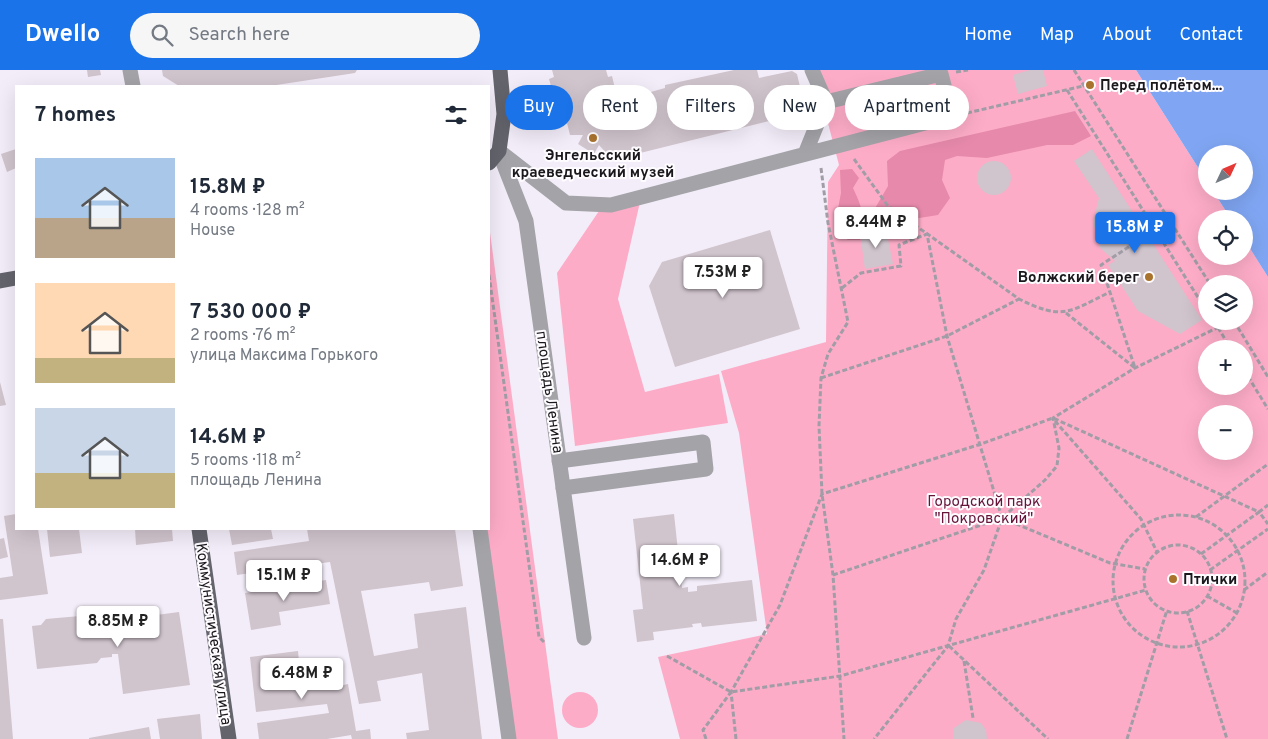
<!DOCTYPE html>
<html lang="en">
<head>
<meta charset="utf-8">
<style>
  body { margin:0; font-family:Overpass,sans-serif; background:#f6f6f7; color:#1f2937; height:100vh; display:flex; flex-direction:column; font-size:19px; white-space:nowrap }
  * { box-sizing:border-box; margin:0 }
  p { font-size:16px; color:#747a83 }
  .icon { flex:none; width:28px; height:28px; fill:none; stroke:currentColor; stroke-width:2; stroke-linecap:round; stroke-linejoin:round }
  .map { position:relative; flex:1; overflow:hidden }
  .sheet { position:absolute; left:15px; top:15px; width:475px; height:445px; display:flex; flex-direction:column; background:#fff; border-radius:0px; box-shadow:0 5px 20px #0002 }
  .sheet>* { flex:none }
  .guide { position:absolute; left:505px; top:15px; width:475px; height:45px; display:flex; gap:10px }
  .needle { width:32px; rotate:46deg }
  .tools { position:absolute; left:1198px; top:75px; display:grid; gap:10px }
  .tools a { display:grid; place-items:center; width:55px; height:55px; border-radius:50%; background:#fff; box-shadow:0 5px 20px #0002; font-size:25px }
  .price { position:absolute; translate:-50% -42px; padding:0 11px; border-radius:5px; background:#fff; color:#222; font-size:16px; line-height:32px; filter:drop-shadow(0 1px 2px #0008) }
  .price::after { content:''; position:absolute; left:50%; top:30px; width:15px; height:11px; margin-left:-8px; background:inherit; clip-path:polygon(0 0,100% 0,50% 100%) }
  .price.current { background:#1a73e8; color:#fff }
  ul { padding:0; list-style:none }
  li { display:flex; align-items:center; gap:15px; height:125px; padding:0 20px }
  li span { display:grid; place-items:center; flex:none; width:140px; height:100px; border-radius:0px; color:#555 }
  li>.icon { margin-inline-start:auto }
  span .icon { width:60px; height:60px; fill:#fffc; stroke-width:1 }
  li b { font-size:21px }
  h2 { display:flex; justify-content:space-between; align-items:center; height:60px; padding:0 20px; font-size:21px }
  .pill { padding:0 18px; border-radius:22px; background:#fff; box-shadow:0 5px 20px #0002; font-size:18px; line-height:45px }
  .pill.current { background:#1a73e8; color:#fff }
  header { display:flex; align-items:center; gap:30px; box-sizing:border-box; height:70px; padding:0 25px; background:#1a73e8; color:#fff }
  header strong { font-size:24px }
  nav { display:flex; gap:28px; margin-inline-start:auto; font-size:18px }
  .search { width:350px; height:45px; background:#f6f6f7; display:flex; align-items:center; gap:12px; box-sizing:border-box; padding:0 18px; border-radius:28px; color:#747a83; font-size:19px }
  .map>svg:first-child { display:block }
  .green { fill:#fdacc7; fill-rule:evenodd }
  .forest { fill:#e689aa }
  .water { fill:#80a6f3 }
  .building { fill:#d0c4cd }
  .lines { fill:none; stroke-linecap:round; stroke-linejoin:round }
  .path { stroke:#a19da6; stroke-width:3; stroke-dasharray:5 2.5; stroke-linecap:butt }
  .minor { stroke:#a3a3a8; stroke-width:15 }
  .major { stroke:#64646d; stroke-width:15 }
  .poi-dot { fill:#a9732e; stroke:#fefcff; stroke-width:2 }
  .labels { text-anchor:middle; stroke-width:4; stroke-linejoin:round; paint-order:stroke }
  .poi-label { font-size:15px; font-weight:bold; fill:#1a181c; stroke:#fefcff; text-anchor:start }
  .street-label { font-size:15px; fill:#1a181c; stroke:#fefcff }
  .park-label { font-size:15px; fill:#66143a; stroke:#fefcff }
</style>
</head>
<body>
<header>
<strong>Dwello</strong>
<div class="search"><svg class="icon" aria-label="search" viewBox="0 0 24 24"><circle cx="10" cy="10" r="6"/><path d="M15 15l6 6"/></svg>Search here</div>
<nav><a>Home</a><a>Map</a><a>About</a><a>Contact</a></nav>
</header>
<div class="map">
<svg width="1268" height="669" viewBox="0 0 1268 669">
  <rect width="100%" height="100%" fill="#f3edf9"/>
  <!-- green -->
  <g class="green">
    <path d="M814,0H1136L1206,110V121H1213L1231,149H1206V186H1244V169L1268,207V669H680L658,587L767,564L739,363L721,301L826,272L828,112L839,95ZM1206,214H1244V251H1206ZM1206,279H1244V316H1206ZM1206,344H1244V381H1206Z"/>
    <polygon points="640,132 618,229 645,322 719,304 728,353 575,376 557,203 599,141"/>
    <polygon points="489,155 558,669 515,669 487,459 489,459"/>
    <circle cx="580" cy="640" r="18"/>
  </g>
  <!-- forest -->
  <g class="forest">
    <polygon points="1075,41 1091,66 1073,75 1047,75 987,88 957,86 945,90 942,110 950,128 938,145 913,149 896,158 874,140 888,116 887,91 900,81"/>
    <path d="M852,99L859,108L853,118C861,135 868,152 860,170H848L837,163L836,149L841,123L840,100Z"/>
  </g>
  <!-- water -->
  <polygon class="water" points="1136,0 1268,0 1268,207 1244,169 1244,149 1231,149 1213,121 1244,121 1244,84 1206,84 1206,110"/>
  <!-- building -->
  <g class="building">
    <polygon points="87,0 100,0 101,5 88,7"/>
    <polygon points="162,0 357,0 355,3 270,16 179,16 163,6"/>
    <polygon points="552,0 606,0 608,7 612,6 617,27 639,21 640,25 665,18 665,15 734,0 757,0 759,8 792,1 797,4 800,17 797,22 787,25 777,49 620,88 616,84 608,85 599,75 594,84 578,74 583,65 570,65 567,53 562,54 560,46 565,44 559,25 554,27 549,9 554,7"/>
    <polygon points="1030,0 1043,0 1047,16 1018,24 1013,5"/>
    <polygon points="16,79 16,98 7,102 1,84"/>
    <polygon points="1092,79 1202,250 1180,264 1138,241 1108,195 1115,191 1100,178 1093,152 1099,128 1074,91"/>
    <circle cx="994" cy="108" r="17"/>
    <polygon points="886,159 893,194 865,199 860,163"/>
    <polygon points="770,160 800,259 675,297 649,216 662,192"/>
    <polygon points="0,312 6,335 0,336"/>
    <polygon points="16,444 16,459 38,459 48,524 0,530 0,508 13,506 4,446"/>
    <polygon points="674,444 682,518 688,517 688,522 697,521 697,516 752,510 757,551 702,557 701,553 692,554 693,557 653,562 654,570 637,572 633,540 643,539 633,449"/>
    <polygon points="47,459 79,459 82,483 50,487"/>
    <polygon points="135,459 172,459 173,471 136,475"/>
    <polygon points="229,459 271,459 273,469 232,475"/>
    <polygon points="307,459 455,459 463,516 431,521 429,512 361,521 374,586 418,578 414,544 466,537 482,669 407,669 406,663 429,660 422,603 377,611 381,631 359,634 330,492 237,505 234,482 309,471"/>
    <polygon points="4,468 8,487 0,489 0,469"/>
    <polygon points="326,510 330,534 279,542 281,555 251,560 245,523"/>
    <polygon points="179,542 190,615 123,624 118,584 112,584 112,587 101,588 97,593 37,599 32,556 41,555 46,549 80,546 84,549 92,549 96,553"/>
    <polygon points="0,549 3,549 13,669 0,669"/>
    <polygon points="298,581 300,602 336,596 339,616 348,614 356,661 370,659 371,669 352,669 351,665 327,669 259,669 257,653 329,643 327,634 256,642 250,587"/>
    <polygon points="200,644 202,669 160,669 157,649"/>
    <polygon points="966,650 981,653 986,660 987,669 953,669 954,658"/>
    <polygon points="149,657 151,669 89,669 89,668"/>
  </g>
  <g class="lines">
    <!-- path -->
    <g class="path">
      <polyline points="1074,0 1210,214"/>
      <polyline points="956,2 968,0"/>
      <polyline points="1067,20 1206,240"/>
      <polyline points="967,43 1083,16"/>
      <path d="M854,89L888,136L1019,229C1063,251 1069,242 1110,222"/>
      <polyline points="821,98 828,153 848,252 828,284 821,308 819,356 822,424 833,505 844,669"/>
      <polyline points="489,205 539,567 545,573"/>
      <polyline points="842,218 861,203 901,196 899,175 927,164 947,266 1002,448 984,500 956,549 948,576 874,669"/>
      <polyline points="1066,243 1135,298 1101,195 1170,150"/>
      <polyline points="1214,251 1231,279"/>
      <polyline points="1234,251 1268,307"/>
      <polyline points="1244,300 1268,339"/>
      <polyline points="821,308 947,266 1019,229"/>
      <polyline points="1055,351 1141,449 1157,482"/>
      <circle cx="1179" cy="511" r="66"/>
      <polyline points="1196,447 1268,394"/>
      <polyline points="1002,448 1110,493 1145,499"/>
      <circle cx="1178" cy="509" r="34"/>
      <polyline points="1201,484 1259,442 1268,454"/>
      <polyline points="1210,500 1268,459"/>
      <polyline points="833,505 1002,448 1045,410 1057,396 1059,378 1053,348 1135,298 1231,251"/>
      <polyline points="1244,520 1268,502"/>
      <polyline points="1207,526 1237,543"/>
      <polyline points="1187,541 1227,669"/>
      <polyline points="949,576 1048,669"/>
      <polyline points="667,586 731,622 840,606 1146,520"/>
      <polyline points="964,591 973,648"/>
      <polyline points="706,669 703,660 731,622"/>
      <polyline points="736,669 731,622 780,535 822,424 978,375 1053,348 1259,442 1268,435"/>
      <polyline points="1127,669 1167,540"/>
    </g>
    <!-- minor -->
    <g class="minor">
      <polyline points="130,0 133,16"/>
      <polyline points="812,0 826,32"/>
      <polyline points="499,81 566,133 611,135 952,46 941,4 826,32 805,84"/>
      <polyline points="499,82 526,151 584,568"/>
      <polyline points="559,391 703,372 706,399 563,418"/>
      <polyline points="480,459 509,669"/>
    </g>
    <!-- major -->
    <g class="major">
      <polyline points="489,93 499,81 504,44 500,0"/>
      <polyline points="0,211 16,208"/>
      <polyline points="199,459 229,669"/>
    </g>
  </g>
  <!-- markers -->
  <g class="poi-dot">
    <circle cx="1090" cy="15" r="5"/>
    <circle cx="593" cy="68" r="5"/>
    <circle cx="1149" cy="207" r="5"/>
    <circle cx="1173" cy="509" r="5"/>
  </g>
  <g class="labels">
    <!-- poi labels -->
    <g class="poi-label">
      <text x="1100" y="20">Перед полётом...</text>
      <text x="593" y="90" text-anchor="middle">Энгельсский<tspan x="593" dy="17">краеведческий музей</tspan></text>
      <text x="1139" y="212" text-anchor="end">Волжский берег</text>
      <text x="1183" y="514">Птички</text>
    </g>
    <!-- street labels -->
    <g class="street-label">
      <text transform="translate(550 322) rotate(82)" y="5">площадь Ленина</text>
      <text transform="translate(214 564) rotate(82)" y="5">Коммунистическая улица</text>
    </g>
    <!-- park labels -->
    <g class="park-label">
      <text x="984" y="436">Городской парк<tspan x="984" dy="17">"Покровский"</tspan></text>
    </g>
  </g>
</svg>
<div class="tools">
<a><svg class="needle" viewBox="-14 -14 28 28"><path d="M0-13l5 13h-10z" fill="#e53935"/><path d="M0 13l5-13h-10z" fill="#747a83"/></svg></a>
<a><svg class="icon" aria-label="locate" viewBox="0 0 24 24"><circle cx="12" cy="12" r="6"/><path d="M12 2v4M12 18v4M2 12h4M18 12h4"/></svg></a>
<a><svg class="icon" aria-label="layers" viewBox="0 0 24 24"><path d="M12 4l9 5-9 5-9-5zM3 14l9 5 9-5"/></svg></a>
<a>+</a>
<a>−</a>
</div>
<b class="price" style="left:876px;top:179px">8.44M ₽</b>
<b class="price current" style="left:1135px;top:184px">15.8M ₽</b>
<b class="price" style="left:723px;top:229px">7.53M ₽</b>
<b class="price" style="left:680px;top:517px">14.6M ₽</b>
<b class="price" style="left:284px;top:532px">15.1M ₽</b>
<b class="price" style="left:118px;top:578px">8.85M ₽</b>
<b class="price" style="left:302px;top:630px">6.48M ₽</b>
<div class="guide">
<a class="pill current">Buy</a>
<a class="pill">Rent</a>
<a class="pill">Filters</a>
<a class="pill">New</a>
<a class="pill">Apartment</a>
</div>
<section class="sheet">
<h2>7 homes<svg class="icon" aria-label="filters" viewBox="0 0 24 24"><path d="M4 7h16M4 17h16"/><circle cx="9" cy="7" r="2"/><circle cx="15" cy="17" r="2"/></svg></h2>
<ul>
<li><span style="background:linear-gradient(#a9c7e8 60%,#b9a48a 0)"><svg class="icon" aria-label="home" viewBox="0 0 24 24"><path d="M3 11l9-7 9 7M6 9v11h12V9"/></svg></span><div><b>15.8M ₽</b><p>4 rooms · 128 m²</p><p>House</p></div></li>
<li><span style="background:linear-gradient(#ffd9b3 75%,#c2b280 0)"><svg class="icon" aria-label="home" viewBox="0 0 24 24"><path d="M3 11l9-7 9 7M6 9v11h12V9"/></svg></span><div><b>7 530 000 ₽</b><p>2 rooms · 76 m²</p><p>улица Максима Горького</p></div></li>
<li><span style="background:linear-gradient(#c9d6e8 65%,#c2b280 0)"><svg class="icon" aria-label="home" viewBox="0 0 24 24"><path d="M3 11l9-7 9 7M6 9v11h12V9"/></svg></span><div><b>14.6M ₽</b><p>5 rooms · 118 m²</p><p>площадь Ленина</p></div></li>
</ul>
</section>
</div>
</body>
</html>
